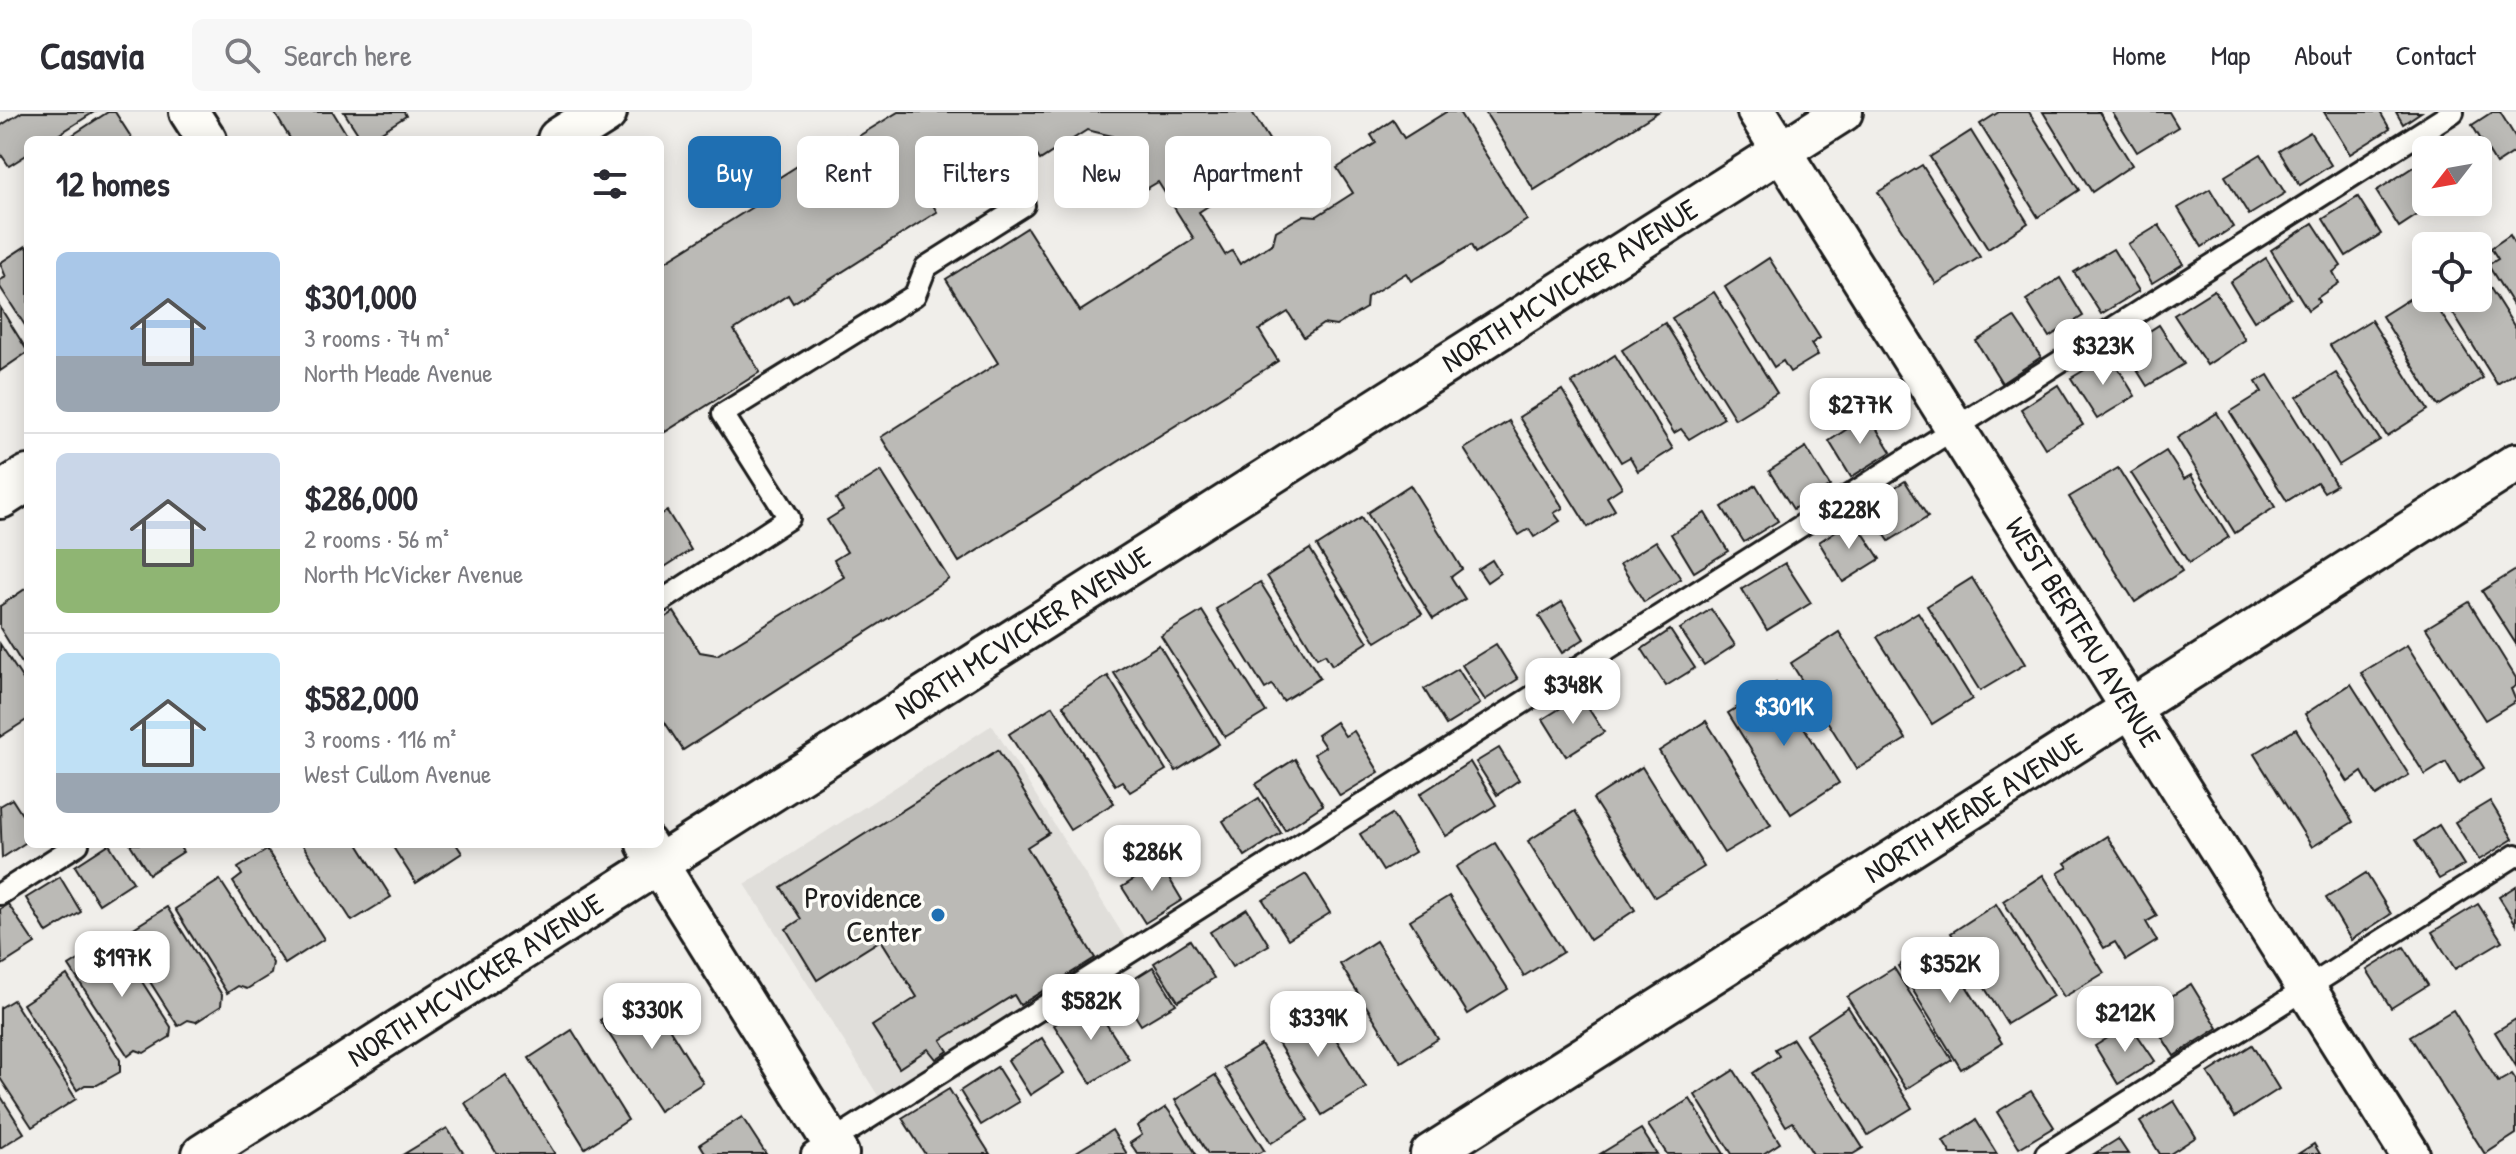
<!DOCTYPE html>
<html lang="en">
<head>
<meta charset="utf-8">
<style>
  body { margin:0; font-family:"Patrick Hand",sans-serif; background:#f7f7f7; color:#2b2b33; height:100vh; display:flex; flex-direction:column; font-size:30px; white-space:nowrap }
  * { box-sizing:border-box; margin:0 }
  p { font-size:26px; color:#7c7c81 }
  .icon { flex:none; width:44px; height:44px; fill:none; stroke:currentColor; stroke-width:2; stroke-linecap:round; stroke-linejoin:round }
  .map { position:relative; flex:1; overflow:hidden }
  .sheet { position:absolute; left:24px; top:24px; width:640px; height:712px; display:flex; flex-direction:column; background:#fff; border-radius:12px; box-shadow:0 4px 20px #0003 }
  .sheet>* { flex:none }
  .top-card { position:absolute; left:688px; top:24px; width:760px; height:72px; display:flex; gap:16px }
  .needle { width:52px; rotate:239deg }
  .controls { position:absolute; left:2412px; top:24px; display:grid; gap:16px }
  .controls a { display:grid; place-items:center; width:80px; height:80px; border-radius:12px; background:#fff; box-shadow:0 4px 20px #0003; font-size:40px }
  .price { position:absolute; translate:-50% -68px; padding:0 18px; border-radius:16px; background:#fff; color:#222; font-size:26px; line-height:52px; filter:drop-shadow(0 2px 4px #0008) }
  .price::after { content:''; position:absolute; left:50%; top:48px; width:24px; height:18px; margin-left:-12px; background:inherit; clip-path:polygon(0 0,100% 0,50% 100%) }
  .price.on { background:#1f6fb2; color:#fff }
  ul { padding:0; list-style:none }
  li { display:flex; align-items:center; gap:24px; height:200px; padding:0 32px }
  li+li { border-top:2px solid #e1e1e2 }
  li span { display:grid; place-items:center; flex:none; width:224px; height:160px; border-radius:12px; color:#555 }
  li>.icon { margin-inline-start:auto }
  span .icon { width:96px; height:96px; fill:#fffc; stroke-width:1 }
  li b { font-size:34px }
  h2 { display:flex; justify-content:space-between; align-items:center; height:96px; padding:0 32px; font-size:34px }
  .chip { padding:0 28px; border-radius:12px; background:#fff; box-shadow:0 4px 20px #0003; font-size:28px; line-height:72px }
  .chip.on { background:#1f6fb2; color:#fff }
  header { display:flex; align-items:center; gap:48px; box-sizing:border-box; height:112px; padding:0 40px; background:#fff; border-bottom:2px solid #e1e1e2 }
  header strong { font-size:38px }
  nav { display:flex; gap:44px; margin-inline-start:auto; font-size:28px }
  .search { width:560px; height:72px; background:#f7f7f7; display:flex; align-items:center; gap:20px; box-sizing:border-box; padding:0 28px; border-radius:12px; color:#7c7c81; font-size:30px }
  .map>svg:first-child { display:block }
  .built { fill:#e0deda }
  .building { fill:#bbbab6; stroke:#1c1c1c; stroke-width:2 }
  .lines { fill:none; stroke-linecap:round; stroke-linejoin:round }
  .service-casing { stroke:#1c1c1c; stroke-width:26 }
  .minor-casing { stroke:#1c1c1c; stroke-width:44 }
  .tertiary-casing { stroke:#1c1c1c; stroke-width:50 }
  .service { stroke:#fdfcf7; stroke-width:20 }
  .minor { stroke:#fdfcf7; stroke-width:38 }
  .tertiary { stroke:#fdfcf7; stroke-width:44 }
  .poi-dot { fill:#1f6fb2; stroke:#fdfcf7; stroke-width:3 }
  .labels { text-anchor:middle; stroke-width:7; stroke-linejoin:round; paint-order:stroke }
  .street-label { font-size:30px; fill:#1c1c1c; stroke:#fdfcf7 }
  .poi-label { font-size:30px; fill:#1c1c1c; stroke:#fdfcf7; text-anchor:end }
</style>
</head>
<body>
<header>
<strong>Casavia</strong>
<div class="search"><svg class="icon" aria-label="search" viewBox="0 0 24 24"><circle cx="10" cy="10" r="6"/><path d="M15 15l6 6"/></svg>Search here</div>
<nav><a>Home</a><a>Map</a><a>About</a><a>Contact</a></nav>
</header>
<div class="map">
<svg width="2516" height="1042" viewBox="0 0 2516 1042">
  <rect width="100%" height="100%" fill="#f0eeea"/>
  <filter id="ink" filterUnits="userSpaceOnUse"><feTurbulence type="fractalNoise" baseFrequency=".0125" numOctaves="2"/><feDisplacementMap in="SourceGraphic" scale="16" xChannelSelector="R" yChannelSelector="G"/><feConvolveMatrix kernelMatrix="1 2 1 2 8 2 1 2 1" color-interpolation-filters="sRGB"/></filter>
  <g filter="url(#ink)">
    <!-- built -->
    <polygon class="built" points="992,613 1130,834 882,990 745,772"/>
    <!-- building -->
    <g class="building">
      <polygon points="22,0 94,0 50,28 28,28 28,42 9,54 0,41 0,14"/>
      <polygon points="108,0 115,0 133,28 65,28"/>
      <polygon points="274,0 333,0 350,28 291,28"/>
      <polygon points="344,0 404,0 406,4 369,28 362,28"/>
      <polygon points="898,0 1252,0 1281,47 1199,100 1225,143 1232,139 1240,152 1273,131 1276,119 1304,103 1317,104 1353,81 1337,56 1376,31 1371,23 1393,8 1404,26 1446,0 1459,0 1527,108 1475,141 1471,133 1411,169 1406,161 1367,185 1366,196 1336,214 1323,212 1304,225 1288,200 1259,218 1278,249 959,450 881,325 998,251 946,167 1027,116 1080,199 1194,127 1158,70 1146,77 1112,24 1087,18 1040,48 1030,32 933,93 937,100 793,191 788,183 734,218 760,260 665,320 660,312 660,153 754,94 748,85 845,24 849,30"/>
      <polygon points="1485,0 1658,0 1534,78"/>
      <polygon points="1999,0 2029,0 2079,78 2038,105 1980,12"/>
      <polygon points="2043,0 2099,0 2132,53 2092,80"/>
      <polygon points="2112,0 2169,0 2178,15 2137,40"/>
      <polygon points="2324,0 2380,0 2390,17 2350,42"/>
      <polygon points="2396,0 2421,0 2403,12"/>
      <polygon points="2492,0 2500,0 2516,26 2516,39 2496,52 2472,13"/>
      <polygon points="1971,19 2028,111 1988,137 1930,45"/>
      <polygon points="2310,20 2331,53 2300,73 2279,39"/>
      <polygon points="2459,26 2466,38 2440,38"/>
      <polygon points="2261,42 2285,81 2249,103 2225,64"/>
      <polygon points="2421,50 2426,58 2426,90 2437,90 2399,115 2376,79"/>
      <polygon points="1922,53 1980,145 1936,172 1878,80"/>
      <polygon points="2210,77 2233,115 2202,135 2178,96"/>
      <polygon points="2358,85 2381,122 2346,144 2323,107"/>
      <polygon points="2313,111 2341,154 2333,160 2339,171 2317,186 2319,190 2308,198 2271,138"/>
      <polygon points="2159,113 2183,152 2152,171 2128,132"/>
      <polygon points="2510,123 2516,135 2516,198 2488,153 2498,147 2491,136"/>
      <polygon points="26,134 28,137 28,218 0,175 0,168 6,165 0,151"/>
      <polygon points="2113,137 2139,179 2101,202 2074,160"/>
      <polygon points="1769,146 1820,226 1811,232 1818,243 1790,260 1783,249 1774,255 1725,175"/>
      <polygon points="2266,146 2291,186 2254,209 2230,170"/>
      <polygon points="2060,166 2083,204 2049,225 2026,188"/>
      <polygon points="2484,166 2516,217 2516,260 2497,272 2446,190 2452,186 2478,186 2478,170"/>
      <polygon points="2425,177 2426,186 2431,186 2483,266 2438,294 2382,204"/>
      <polygon points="2214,178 2245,228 2207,253 2174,203"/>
      <polygon points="1714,180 1777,281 1735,307 1672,206"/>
      <polygon points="0,195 28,240 0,259"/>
      <polygon points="2014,205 2041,245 2002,271 1976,229"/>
      <polygon points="2371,208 2428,298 2387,324 2330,233"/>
      <polygon points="1665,211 1724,306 1689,327 1681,317 1674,321 1622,238"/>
      <polygon points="2159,213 2184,252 2147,274 2123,236"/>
      <polygon points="1615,243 1673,337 1638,359 1630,345 1621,350 1572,271"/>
      <polygon points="2110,243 2135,284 2097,307 2071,266"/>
      <polygon points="2336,261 2380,328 2339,353 2297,285"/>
      <polygon points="2268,263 2336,373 2324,380 2317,370 2287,389 2230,300 2262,280 2256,270"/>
      <polygon points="2058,273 2083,313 2045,336 2021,297"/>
      <polygon points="1562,278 1622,375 1607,385 1615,398 1588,415 1519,305"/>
      <polygon points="2217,301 2275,395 2235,421 2177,326"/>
      <polygon points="1868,303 1891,340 1851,365 1829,329"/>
      <polygon points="1509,309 1563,396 1554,401 1560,409 1534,425 1529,417 1519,423 1464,337"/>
      <polygon points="1806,335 1830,374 1793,397 1769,359"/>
      <polygon points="2166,339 2184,367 2191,363 2229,425 2189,451 2131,361"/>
      <polygon points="2118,356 2182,459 2135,490 2069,385"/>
      <polygon points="881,359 949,467 683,638 660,603 660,509 674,500 700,540 717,543 844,465 834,448 847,440 827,408 843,398 836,387"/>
      <polygon points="1905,369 1928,405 1889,429 1865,394"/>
      <polygon points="1410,373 1462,457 1451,465 1465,487 1433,507 1367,401"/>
      <polygon points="1756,373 1778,409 1744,430 1722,395"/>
      <polygon points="667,399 691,438 660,458 660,403"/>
      <polygon points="1705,401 1728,439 1694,460 1671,422"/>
      <polygon points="1361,406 1422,502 1376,530 1317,434"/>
      <polygon points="1854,407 1880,447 1843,470 1819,430"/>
      <polygon points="1656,429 1681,467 1644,490 1620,452"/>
      <polygon points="1310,437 1368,530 1332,553 1325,542 1317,546 1267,464"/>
      <polygon points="1492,448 1500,461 1487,470 1478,457"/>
      <polygon points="1785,451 1811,491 1767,518 1742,477"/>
      <polygon points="2516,458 2516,532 2482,479"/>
      <polygon points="1972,466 2025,552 1980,579 1927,494"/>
      <polygon points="1260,470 1320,566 1283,589 1272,573 1265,577 1216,497"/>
      <polygon points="28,475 28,561 0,516 0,494"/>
      <polygon points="1562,490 1584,527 1562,541 1539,504"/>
      <polygon points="2469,490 2516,566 2516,574 2511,577 2516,589 2485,608 2426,516"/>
      <polygon points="1711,497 1735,533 1704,553 1680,517"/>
      <polygon points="1202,499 1266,600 1225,625 1161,524"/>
      <polygon points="1918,500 1972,587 1932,612 1877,525"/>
      <polygon points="1670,518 1695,556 1666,574 1642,537"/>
      <polygon points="1839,520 1906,627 1857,657 1791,551"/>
      <polygon points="0,532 28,575 28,607 0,625"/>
      <polygon points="1496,532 1518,567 1485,588 1462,553"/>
      <polygon points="1159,533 1219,632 1176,659 1114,561"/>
      <polygon points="2407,533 2484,656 2459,672 2446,650 2425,663 2361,561"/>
      <polygon points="1458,557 1480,592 1446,613 1424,577"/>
      <polygon points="1108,564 1166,658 1130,680 1122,669 1115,673 1063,593"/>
      <polygon points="1776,571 1839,671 1791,702 1728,601"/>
      <polygon points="2351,572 2409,663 2376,684 2362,660 2348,670 2305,602"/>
      <polygon points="1580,584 1604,620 1566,644 1543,607"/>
      <polygon points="1053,594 1114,691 1070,718 1009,622"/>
      <polygon points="1706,609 1771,713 1724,741 1659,639"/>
      <polygon points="1336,610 1345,624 1354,619 1379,660 1340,684 1314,642 1325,635 1317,623"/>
      <polygon points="2296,617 2353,710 2312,735 2254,642"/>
      <polygon points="1499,636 1519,668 1497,683 1476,650"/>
      <polygon points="998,638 1049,721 1027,735 1095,846 1020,893 1014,883 941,928 948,939 936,947 928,937 899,956 872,914 917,885 881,828 817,868 786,817 801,807 781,775"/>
      <polygon points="1295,647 1323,693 1285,718 1256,672"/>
      <polygon points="1470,650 1496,693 1446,724 1420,682"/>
      <polygon points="1642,655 1704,755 1655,785 1593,687"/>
      <polygon points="1259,686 1281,721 1245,744 1223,709"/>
      <polygon points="12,687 28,712 28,729 2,746 0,694"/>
      <polygon points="2490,689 2513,727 2479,748 2455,710"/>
      <polygon points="1575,699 1635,798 1590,828 1528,729"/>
      <polygon points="1392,702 1415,740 1383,759 1360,722"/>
      <polygon points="2439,713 2464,753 2439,767 2415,729"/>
      <polygon points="2107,724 2157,804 2146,810 2157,829 2126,848 2115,830 2104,836 2058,761 2068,755 2065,751"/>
      <polygon points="1495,731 1563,840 1524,864 1456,755"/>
      <polygon points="109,732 133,770 99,792 75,754"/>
      <polygon points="130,732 178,732 183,740 149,762"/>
      <polygon points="302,732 358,732 391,785 352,809"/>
      <polygon points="391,732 456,732 462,741 416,771"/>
      <polygon points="267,738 324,827 285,852 233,770 242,763 238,756"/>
      <polygon points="1160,751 1182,788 1145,811 1122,775"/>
      <polygon points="2366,761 2391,802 2351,828 2326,786"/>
      <polygon points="1306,762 1330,801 1288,827 1263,788"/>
      <polygon points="2043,763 2104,861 2064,885 2003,789"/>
      <polygon points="60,765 81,800 47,821 26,786"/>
      <polygon points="220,768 273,851 271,862 247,877 238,874 227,881 175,797"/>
      <polygon points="2516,774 2516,812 2499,785"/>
      <polygon points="1449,784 1508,877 1468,902 1410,808"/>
      <polygon points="8,792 35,832 2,853 0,797"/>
      <polygon points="1996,792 2053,884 2007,912 1951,821"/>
      <polygon points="2478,792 2502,829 2455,857 2432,820"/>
      <polygon points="167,795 222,883 221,894 196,910 188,908 178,914 121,824"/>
      <polygon points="1247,797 1269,833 1232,855 1210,820"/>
      <polygon points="114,826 171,915 170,925 144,941 136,938 128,944 69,854"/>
      <polygon points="1190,828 1214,866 1178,889 1154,851"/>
      <polygon points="1376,829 1438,927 1401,950 1340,852"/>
      <polygon points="1938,829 2002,931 1961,957 1898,854"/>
      <polygon points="2404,835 2428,873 2391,896 2367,858"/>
      <polygon points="1153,855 1176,892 1141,913 1118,877"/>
      <polygon points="1894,856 1952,948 1906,977 1847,885"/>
      <polygon points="67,863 120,948 120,960 97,973 85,973 77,978 23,892"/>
      <polygon points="2191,872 2218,916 2174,944 2146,900"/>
      <polygon points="646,879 703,971 659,999 600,908"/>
      <polygon points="13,888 76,987 32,1015 0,966 0,896"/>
      <polygon points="1092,890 1129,947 1091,971 1054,913"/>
      <polygon points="1314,891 1366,976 1322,1003 1270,918"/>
      <polygon points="1848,895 1912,996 1868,1023 1806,923"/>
      <polygon points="2453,898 2498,970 2512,962 2516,968 2516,1022 2485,1042 2410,924"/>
      <polygon points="2516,907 2516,954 2495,920"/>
      <polygon points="2130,912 2155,949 2118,972 2095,934"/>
      <polygon points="572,918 628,1008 585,1036 529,946"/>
      <polygon points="1042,926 1064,961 1030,983 1008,948"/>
      <polygon points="1793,927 1863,1036 1853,1042 1813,1042 1793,1010 1786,1014 1753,961 1779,944 1775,937"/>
      <polygon points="1261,933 1308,1008 1271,1031 1224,956"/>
      <polygon points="2252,933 2279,977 2235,1005 2208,961"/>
      <polygon points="997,955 1019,990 981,1013 960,979"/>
      <polygon points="1734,958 1780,1031 1763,1042 1732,1042 1695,983"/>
      <polygon points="1215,963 1264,1038 1257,1042 1208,1042 1175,988"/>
      <polygon points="506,964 555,1042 497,1042 465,991"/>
      <polygon points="949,977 990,1042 925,1042 902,1006"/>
      <polygon points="2031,979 2054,1015 2019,1036 1997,1000"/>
      <polygon points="0,983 24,1021 0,1036"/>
      <polygon points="1690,987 1724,1042 1667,1042 1648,1013"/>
      <polygon points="2174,989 2196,1025 2170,1042 2160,1042 2140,1010"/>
      <polygon points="1166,995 1176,1009 1196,1042 1138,1042 1130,1031 1142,1023 1137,1014"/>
      <polygon points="742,1005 766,1042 706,1042 700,1032"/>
      <polygon points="1976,1008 1997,1042 1951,1042 1943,1029"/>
      <polygon points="447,1016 464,1042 404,1042"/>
      <polygon points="1641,1017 1657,1042 1600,1042"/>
      <polygon points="1112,1018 1127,1042 1073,1042"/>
      <polygon points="2118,1027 2128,1042 2094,1042"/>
      <polygon points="2314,1032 2320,1042 2298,1042"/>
    </g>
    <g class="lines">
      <!-- service casing -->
      <g class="service-casing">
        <g id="service">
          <polyline points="660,490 789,406 723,302 915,183 926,155 1024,93"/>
          <polyline points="0,782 78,732"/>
          <polyline points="812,1042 2453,0"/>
          <polyline points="2046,1042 2516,743"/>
        </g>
      </g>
      <!-- minor casing -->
      <g class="minor-casing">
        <g id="minor">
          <polyline points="189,0 207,28"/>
          <path id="s1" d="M1757,0L2410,1042"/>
          <polyline points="646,732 839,1042"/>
          <path id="s2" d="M202,1042L1843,0"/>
          <path id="s3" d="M1430,1042L2516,351"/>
        </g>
      </g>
      <!-- tertiary casing -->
      <g class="tertiary-casing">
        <g id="tertiary">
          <polyline points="560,28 604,0"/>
          <polyline points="0,384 28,366"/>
        </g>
      </g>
      <!-- service -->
      <use href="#service" class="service"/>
      <!-- minor -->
      <use href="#minor" class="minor"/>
      <!-- tertiary -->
      <use href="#tertiary" class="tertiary"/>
    </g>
  </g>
  <!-- markers -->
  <circle class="poi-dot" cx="938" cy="803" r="8"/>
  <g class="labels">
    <!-- street labels -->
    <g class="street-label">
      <text dy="10" stroke="none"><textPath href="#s2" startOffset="1620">NORTH MCVICKER AVENUE</textPath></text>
      <text dy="10" stroke="none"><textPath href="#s1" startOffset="614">WEST BERTEAU AVENUE</textPath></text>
      <text dy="10" stroke="none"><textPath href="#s2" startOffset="972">NORTH MCVICKER AVENUE</textPath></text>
      <text dy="10" stroke="none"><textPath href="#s3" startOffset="644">NORTH MEADE AVENUE</textPath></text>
      <text dy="10" stroke="none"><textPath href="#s2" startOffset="324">NORTH MCVICKER AVENUE</textPath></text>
    </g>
    <!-- poi labels -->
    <g class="poi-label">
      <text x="922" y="796">Providence<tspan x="922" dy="34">Center</tspan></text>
    </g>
  </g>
</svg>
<div class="controls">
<a><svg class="needle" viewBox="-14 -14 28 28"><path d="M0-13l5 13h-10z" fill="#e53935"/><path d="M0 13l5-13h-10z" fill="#7c7c81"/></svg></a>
<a><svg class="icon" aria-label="locate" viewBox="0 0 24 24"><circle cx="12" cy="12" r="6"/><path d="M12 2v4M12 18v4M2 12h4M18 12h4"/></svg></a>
</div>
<b class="price" style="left:2103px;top:275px">$323K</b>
<b class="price" style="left:1860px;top:334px">$277K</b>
<b class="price" style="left:1849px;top:439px">$228K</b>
<b class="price" style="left:1573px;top:614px">$348K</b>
<b class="price on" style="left:1784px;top:636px">$301K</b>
<b class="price" style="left:1152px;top:781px">$286K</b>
<b class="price" style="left:122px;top:887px">$197K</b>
<b class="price" style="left:1950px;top:893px">$352K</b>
<b class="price" style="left:1091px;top:930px">$582K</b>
<b class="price" style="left:652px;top:939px">$330K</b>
<b class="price" style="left:2125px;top:942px">$212K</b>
<b class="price" style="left:1318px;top:947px">$339K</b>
<div class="top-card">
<a class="chip on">Buy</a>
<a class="chip">Rent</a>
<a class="chip">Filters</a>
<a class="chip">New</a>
<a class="chip">Apartment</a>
</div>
<section class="sheet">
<h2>12 homes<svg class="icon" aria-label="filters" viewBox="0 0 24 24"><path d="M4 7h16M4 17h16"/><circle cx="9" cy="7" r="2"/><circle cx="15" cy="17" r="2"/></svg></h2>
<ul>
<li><span style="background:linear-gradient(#a9c7e8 65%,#9aa5b1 0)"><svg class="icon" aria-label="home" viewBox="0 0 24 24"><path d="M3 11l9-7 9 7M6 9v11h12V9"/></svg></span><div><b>$301,000</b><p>3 rooms · 74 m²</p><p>North Meade Avenue</p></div></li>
<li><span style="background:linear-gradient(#c9d6e8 60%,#8fb573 0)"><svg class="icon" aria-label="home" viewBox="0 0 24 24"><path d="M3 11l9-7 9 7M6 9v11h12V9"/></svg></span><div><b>$286,000</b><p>2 rooms · 56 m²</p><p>North McVicker Avenue</p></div></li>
<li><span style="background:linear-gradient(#bfe0f5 75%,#9aa5b1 0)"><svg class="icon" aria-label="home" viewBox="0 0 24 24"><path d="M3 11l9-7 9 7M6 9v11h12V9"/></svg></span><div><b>$582,000</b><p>3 rooms · 116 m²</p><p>West Cullom Avenue</p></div></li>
</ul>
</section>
</div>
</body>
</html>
